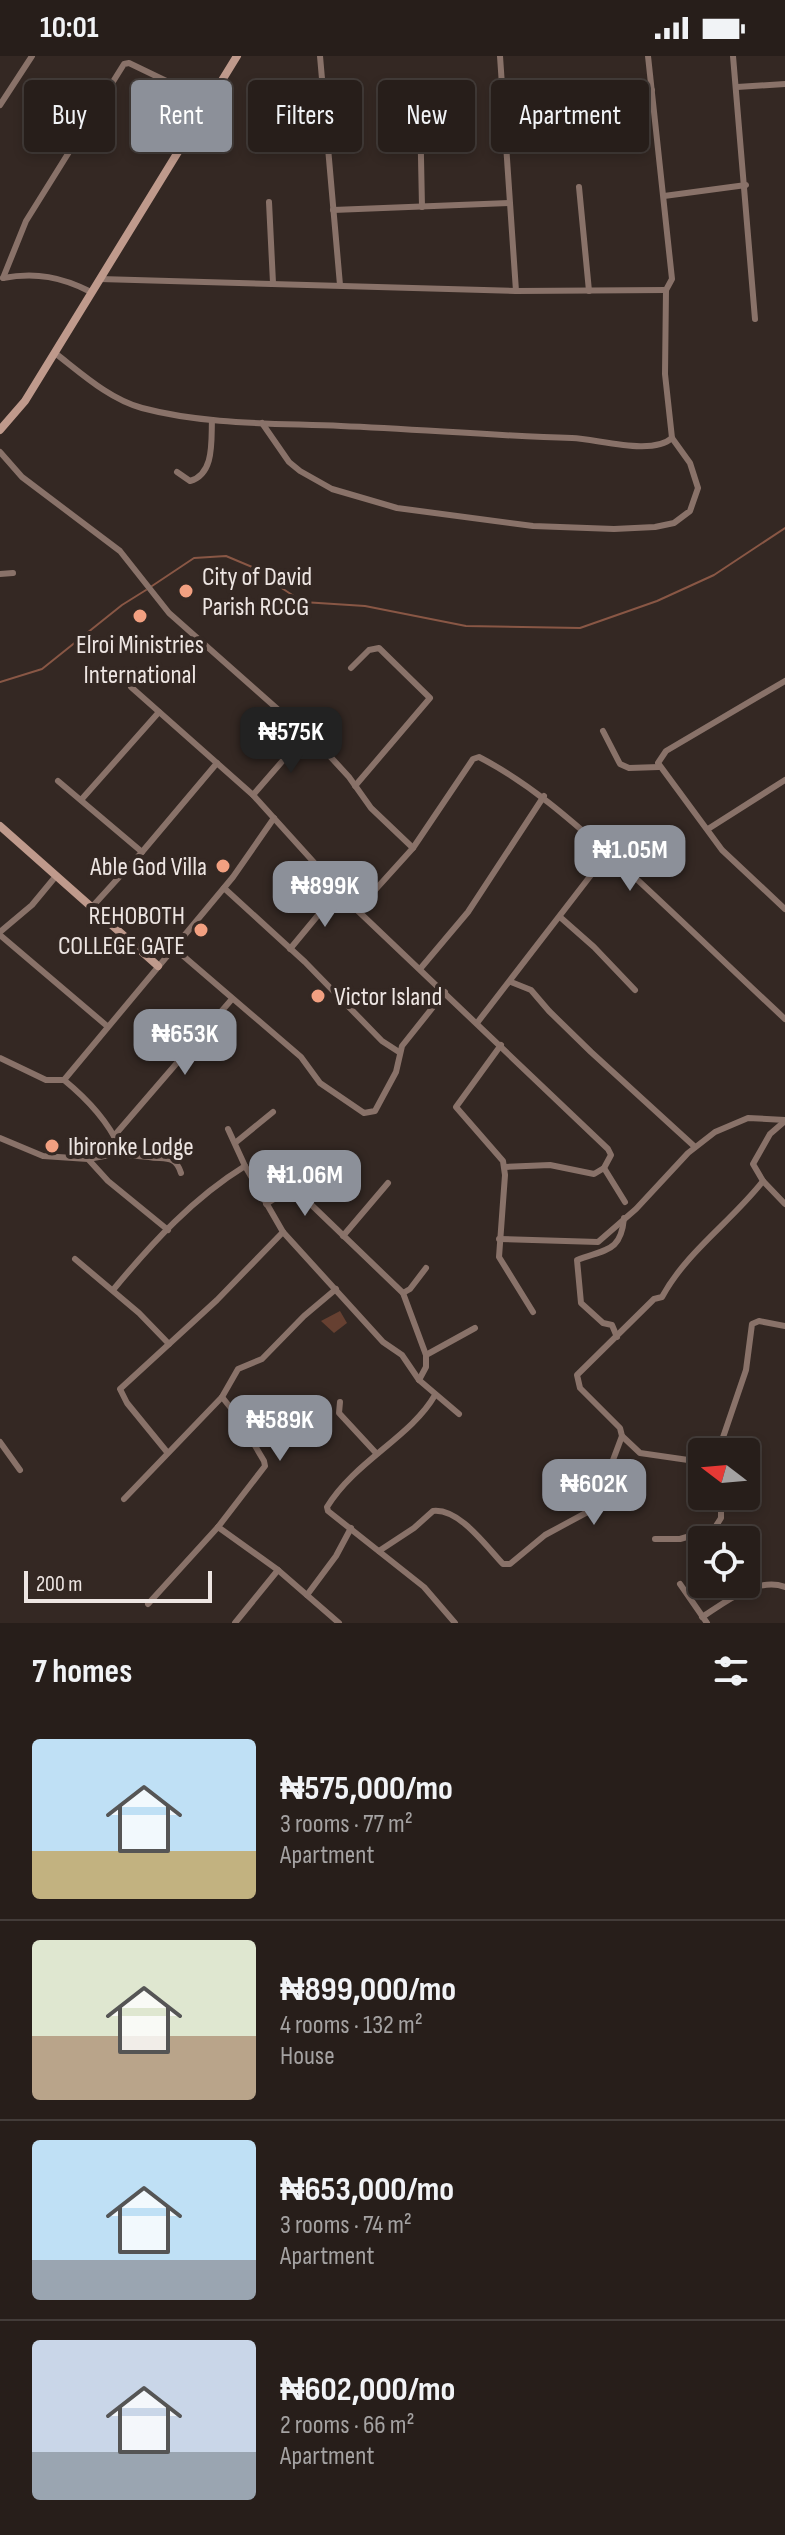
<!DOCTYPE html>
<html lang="en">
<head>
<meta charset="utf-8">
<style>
  body { margin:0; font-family:"Sofia Sans Condensed",sans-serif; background:#2f2723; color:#f1f3f6; height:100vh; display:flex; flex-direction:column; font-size:30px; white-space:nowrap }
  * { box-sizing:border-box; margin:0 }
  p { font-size:26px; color:#a4a2a2 }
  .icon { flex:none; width:44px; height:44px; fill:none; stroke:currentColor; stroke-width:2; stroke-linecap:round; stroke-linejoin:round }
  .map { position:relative; height:1567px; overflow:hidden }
  .drawer { display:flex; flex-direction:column; background:#271e1a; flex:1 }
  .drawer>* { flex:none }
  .top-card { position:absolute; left:24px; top:24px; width:738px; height:72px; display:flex; gap:16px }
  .needle { width:52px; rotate:286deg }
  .fabs { position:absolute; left:688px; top:1382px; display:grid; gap:16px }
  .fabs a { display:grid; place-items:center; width:72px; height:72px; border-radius:8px; background:#271e1a; box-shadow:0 4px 12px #0003,0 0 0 2px #433c39; font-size:40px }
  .scale { position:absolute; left:24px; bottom:20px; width:188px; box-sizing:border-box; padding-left:8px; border:4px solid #ede5e2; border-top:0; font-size:22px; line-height:28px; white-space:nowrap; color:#ede5e2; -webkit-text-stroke:6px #342823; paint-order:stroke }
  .price { position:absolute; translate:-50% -68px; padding:0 18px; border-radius:16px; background:#8c9099; color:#fff; font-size:26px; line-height:52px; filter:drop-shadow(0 2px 4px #0008) }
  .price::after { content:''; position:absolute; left:50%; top:48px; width:24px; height:18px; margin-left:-12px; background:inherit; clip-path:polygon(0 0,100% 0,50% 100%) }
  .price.on { background:#222; color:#fff }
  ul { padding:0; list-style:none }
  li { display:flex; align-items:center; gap:24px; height:200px; padding:0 32px }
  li+li { border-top:2px solid #433c39 }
  li span { display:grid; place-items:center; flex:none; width:224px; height:160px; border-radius:8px; color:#555 }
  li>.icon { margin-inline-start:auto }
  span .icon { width:96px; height:96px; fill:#fffc; stroke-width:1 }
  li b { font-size:34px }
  h2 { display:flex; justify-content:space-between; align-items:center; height:96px; padding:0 32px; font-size:34px }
  .pill { padding:0 28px; border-radius:8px; background:#271e1a; box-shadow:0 4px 12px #0003,0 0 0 2px #433c39; font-size:28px; line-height:72px }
  .pill.on { background:#8c9099; color:#fff }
  .status { display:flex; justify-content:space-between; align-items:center; height:56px; padding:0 40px; background:#271e1a; direction:ltr }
  .status svg { height:22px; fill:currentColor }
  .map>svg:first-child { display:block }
  .green { fill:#664031 }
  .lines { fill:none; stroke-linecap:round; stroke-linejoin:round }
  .stream { stroke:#895745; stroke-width:2 }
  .street { stroke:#897269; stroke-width:6 }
  .secondary { stroke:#bf9a8c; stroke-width:8 }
  .poi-dot { fill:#f2a081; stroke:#342823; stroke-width:3 }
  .labels { text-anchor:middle; stroke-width:8; stroke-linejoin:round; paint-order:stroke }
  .poi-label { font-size:26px; fill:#ede5e2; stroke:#342823; text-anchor:start }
</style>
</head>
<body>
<div class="status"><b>10:01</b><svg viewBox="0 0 49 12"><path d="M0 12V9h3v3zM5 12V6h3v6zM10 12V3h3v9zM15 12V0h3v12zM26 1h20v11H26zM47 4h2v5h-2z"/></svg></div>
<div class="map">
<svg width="785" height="1567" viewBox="0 0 785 1567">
  <rect width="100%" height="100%" fill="#342823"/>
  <!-- green -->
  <polygon class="green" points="340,1255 347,1267 334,1277 321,1265"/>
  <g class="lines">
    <!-- stream -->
    <g class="stream">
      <polyline points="152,530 194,502 226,500 264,516 274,527 303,546 365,550 466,570 580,572 657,545 714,519 785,472"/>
      <polyline points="0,626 42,613 122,549 146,534"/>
    </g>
    <!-- street -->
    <g class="street">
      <polyline points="320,0 340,229"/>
      <polyline points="500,0 516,235"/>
      <polyline points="733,0 755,263"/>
      <polyline points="737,31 785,28"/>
      <polyline points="0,49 32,0"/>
      <polyline points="558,52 652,34"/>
      <polyline points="420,53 422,151"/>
      <polyline points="261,75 325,69"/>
      <polyline points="579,131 589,235"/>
      <polyline points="664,140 746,129"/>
      <polyline points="269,146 273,227"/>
      <polyline points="333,154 509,147"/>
      <polyline points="3,222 26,165 124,8 129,7 210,46"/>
      <path d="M3,222C36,216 62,221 91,236"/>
      <polyline points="100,223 516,235 666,234"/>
      <path d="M55,297C81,317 109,343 142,352C206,369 275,367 341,370C418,373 495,380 572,382C598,383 652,400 672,382"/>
      <polyline points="262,367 289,406 300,415 332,433 397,452 533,470 614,473 655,471 674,467 690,455 698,432 690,407 672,382 665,318 666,234 672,223 648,0"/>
      <polyline points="0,396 22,421 120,495 169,557 326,696 349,721 371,752 413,792"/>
      <path d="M177,416L190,425C215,418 211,384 212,364"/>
      <polyline points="0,518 13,517"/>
      <polyline points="351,612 369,594 379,592 430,642 355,730"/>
      <polyline points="785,625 666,695 658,707 722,794 785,853"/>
      <polyline points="131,631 253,739 357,854 608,1093 611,1099 604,1112 594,1118 550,1109 505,1111"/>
      <polyline points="603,675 620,708 629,712 659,711"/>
      <polyline points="58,725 142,796"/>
      <polyline points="253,739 305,679"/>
      <polyline points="81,744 159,656"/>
      <polyline points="708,773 785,724"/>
      <polyline points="224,832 305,906 382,985 399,996"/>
      <polyline points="91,852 142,796 217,707"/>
      <path d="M357,854L413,792L473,703L479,701C531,728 572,765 616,804C673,856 728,910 785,963"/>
      <polyline points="560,861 594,891 635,934"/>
      <polyline points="0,876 32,849 56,820"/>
      <polyline points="0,879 107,970"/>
      <polyline points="174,892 301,1001 320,1027 364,1057 375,1055 396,1016 402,990 445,936"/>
      <polyline points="290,893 338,835"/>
      <polyline points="420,913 468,856 544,740"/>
      <polyline points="511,926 531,934 549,955 591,996 695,1091"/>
      <polyline points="477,967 608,797"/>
      <polyline points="501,989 456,1051 503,1105 505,1119 499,1201 533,1256"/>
      <polyline points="0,1002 46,1024 64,1024 233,821 274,762"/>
      <path d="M64,1024C86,1042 107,1064 119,1090L115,1098L88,1103"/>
      <polyline points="785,1065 770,1078 753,1108 763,1125 785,1148"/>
      <polyline points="228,1073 245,1110 283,1176 383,1286 402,1299 419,1324 459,1358"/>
      <polyline points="114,1080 232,943"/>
      <polyline points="0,1082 43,1100 88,1103 108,1125 168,1174"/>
      <polyline points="235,1087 273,1056"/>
      <path d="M115,1098C127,1099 138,1100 149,1101C164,1104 175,1098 181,1117"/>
      <polyline points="164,1100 176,1093"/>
      <polyline points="604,1112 625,1146"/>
      <polyline points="266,1148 287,1135 297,1135 403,1237 426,1299 426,1311 419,1324"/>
      <polyline points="343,1180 388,1127"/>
      <polyline points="499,1183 598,1186 636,1153 688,1097 715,1076 748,1062 785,1064"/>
      <polyline points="75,1203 139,1257 169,1288"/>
      <path d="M113,1234C152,1187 193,1142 245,1110"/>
      <polyline points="403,1237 410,1233 426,1212"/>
      <path d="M617,1281L612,1269L603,1267L581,1247L577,1204C606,1193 621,1196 624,1162"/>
      <polyline points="426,1299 475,1272"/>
      <path d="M435,1339C411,1381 355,1405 327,1451L328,1455L424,1531L455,1567"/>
      <polyline points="340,1346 339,1357 376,1397"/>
      <polyline points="0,1386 20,1414"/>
      <polyline points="167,1396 127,1347 120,1333 217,1244 283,1176"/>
      <polyline points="718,1396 746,1314 752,1268 759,1265 785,1270"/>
      <path d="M702,1406L640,1397L622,1380L620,1372L580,1332L577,1319L654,1243L662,1241C687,1195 731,1166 763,1125"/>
      <polyline points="124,1443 222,1341 238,1313 262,1303 304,1260 336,1233"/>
      <polyline points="218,1471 278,1514 339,1567"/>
      <polyline points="655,1483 680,1483 714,1473 721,1462 721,1440"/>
      <path d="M379,1495L414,1472L433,1455C459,1452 486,1490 503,1508H510L545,1479L595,1452L622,1380"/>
      <polyline points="680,1528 707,1567"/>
      <polyline points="307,1539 336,1500 351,1472"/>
      <polyline points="148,1548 218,1471 265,1410 264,1405 238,1361 222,1341"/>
      <path d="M702,1561C724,1547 758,1520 785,1531"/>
      <polyline points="235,1567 278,1514"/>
    </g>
    <!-- secondary -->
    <g class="secondary">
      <polyline points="0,374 25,345 237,0"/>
      <polyline points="0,770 158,910"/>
    </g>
  </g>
  <!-- markers -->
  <g class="poi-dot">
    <circle cx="186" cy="535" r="8"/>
    <circle cx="140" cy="560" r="8"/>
    <circle cx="223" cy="810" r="8"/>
    <circle cx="201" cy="874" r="8"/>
    <circle cx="318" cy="940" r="8"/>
    <circle cx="52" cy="1090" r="8"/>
  </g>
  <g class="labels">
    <!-- poi labels -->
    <g class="poi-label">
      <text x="202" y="529">City of David<tspan x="202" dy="30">Parish RCCG</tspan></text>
      <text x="140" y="597" text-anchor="middle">Elroi Ministries<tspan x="140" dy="30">International</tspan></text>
      <text x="207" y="819" text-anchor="end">Able God Villa</text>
      <text x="185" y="868" text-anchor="end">REHOBOTH<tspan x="185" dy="30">COLLEGE GATE</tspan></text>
      <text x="334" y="949">Victor Island</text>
      <text x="68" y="1099">Ibironke Lodge</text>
    </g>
  </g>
</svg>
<div class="fabs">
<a><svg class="needle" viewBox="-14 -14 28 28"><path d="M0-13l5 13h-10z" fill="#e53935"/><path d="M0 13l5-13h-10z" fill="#a4a2a2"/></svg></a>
<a><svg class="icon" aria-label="locate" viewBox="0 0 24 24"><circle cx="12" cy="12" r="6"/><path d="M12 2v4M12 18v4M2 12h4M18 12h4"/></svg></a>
</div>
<div class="scale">200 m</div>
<b class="price on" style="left:291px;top:719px">₦575K</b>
<b class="price" style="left:630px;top:837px">₦1.05M</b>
<b class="price" style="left:325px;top:873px">₦899K</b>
<b class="price" style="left:185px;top:1021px">₦653K</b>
<b class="price" style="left:305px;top:1162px">₦1.06M</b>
<b class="price" style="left:280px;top:1407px">₦589K</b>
<b class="price" style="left:594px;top:1471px">₦602K</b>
<div class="top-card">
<a class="pill">Buy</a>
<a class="pill on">Rent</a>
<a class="pill">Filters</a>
<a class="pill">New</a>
<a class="pill">Apartment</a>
</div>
</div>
<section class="drawer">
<h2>7 homes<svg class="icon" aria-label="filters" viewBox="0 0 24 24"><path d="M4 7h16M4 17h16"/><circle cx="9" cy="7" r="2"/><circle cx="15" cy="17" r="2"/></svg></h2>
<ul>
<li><span style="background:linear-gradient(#bfe0f5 70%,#c2b280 0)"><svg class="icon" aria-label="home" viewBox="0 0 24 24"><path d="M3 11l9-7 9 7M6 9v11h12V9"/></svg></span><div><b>₦575,000/mo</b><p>3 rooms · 77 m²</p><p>Apartment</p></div></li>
<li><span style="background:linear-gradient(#dfe7d0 60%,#b9a48a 0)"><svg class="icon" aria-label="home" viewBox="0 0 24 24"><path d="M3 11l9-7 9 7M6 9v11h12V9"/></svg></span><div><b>₦899,000/mo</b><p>4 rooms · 132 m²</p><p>House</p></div></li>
<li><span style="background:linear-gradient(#bfe0f5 75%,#9aa5b1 0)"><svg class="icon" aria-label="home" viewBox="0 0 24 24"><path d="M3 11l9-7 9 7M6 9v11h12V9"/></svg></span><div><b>₦653,000/mo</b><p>3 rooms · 74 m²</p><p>Apartment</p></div></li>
<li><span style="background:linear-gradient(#c9d6e8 70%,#9aa5b1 0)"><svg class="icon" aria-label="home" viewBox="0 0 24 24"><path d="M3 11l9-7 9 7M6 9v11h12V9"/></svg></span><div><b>₦602,000/mo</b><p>2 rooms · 66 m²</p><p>Apartment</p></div></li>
</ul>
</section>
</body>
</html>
